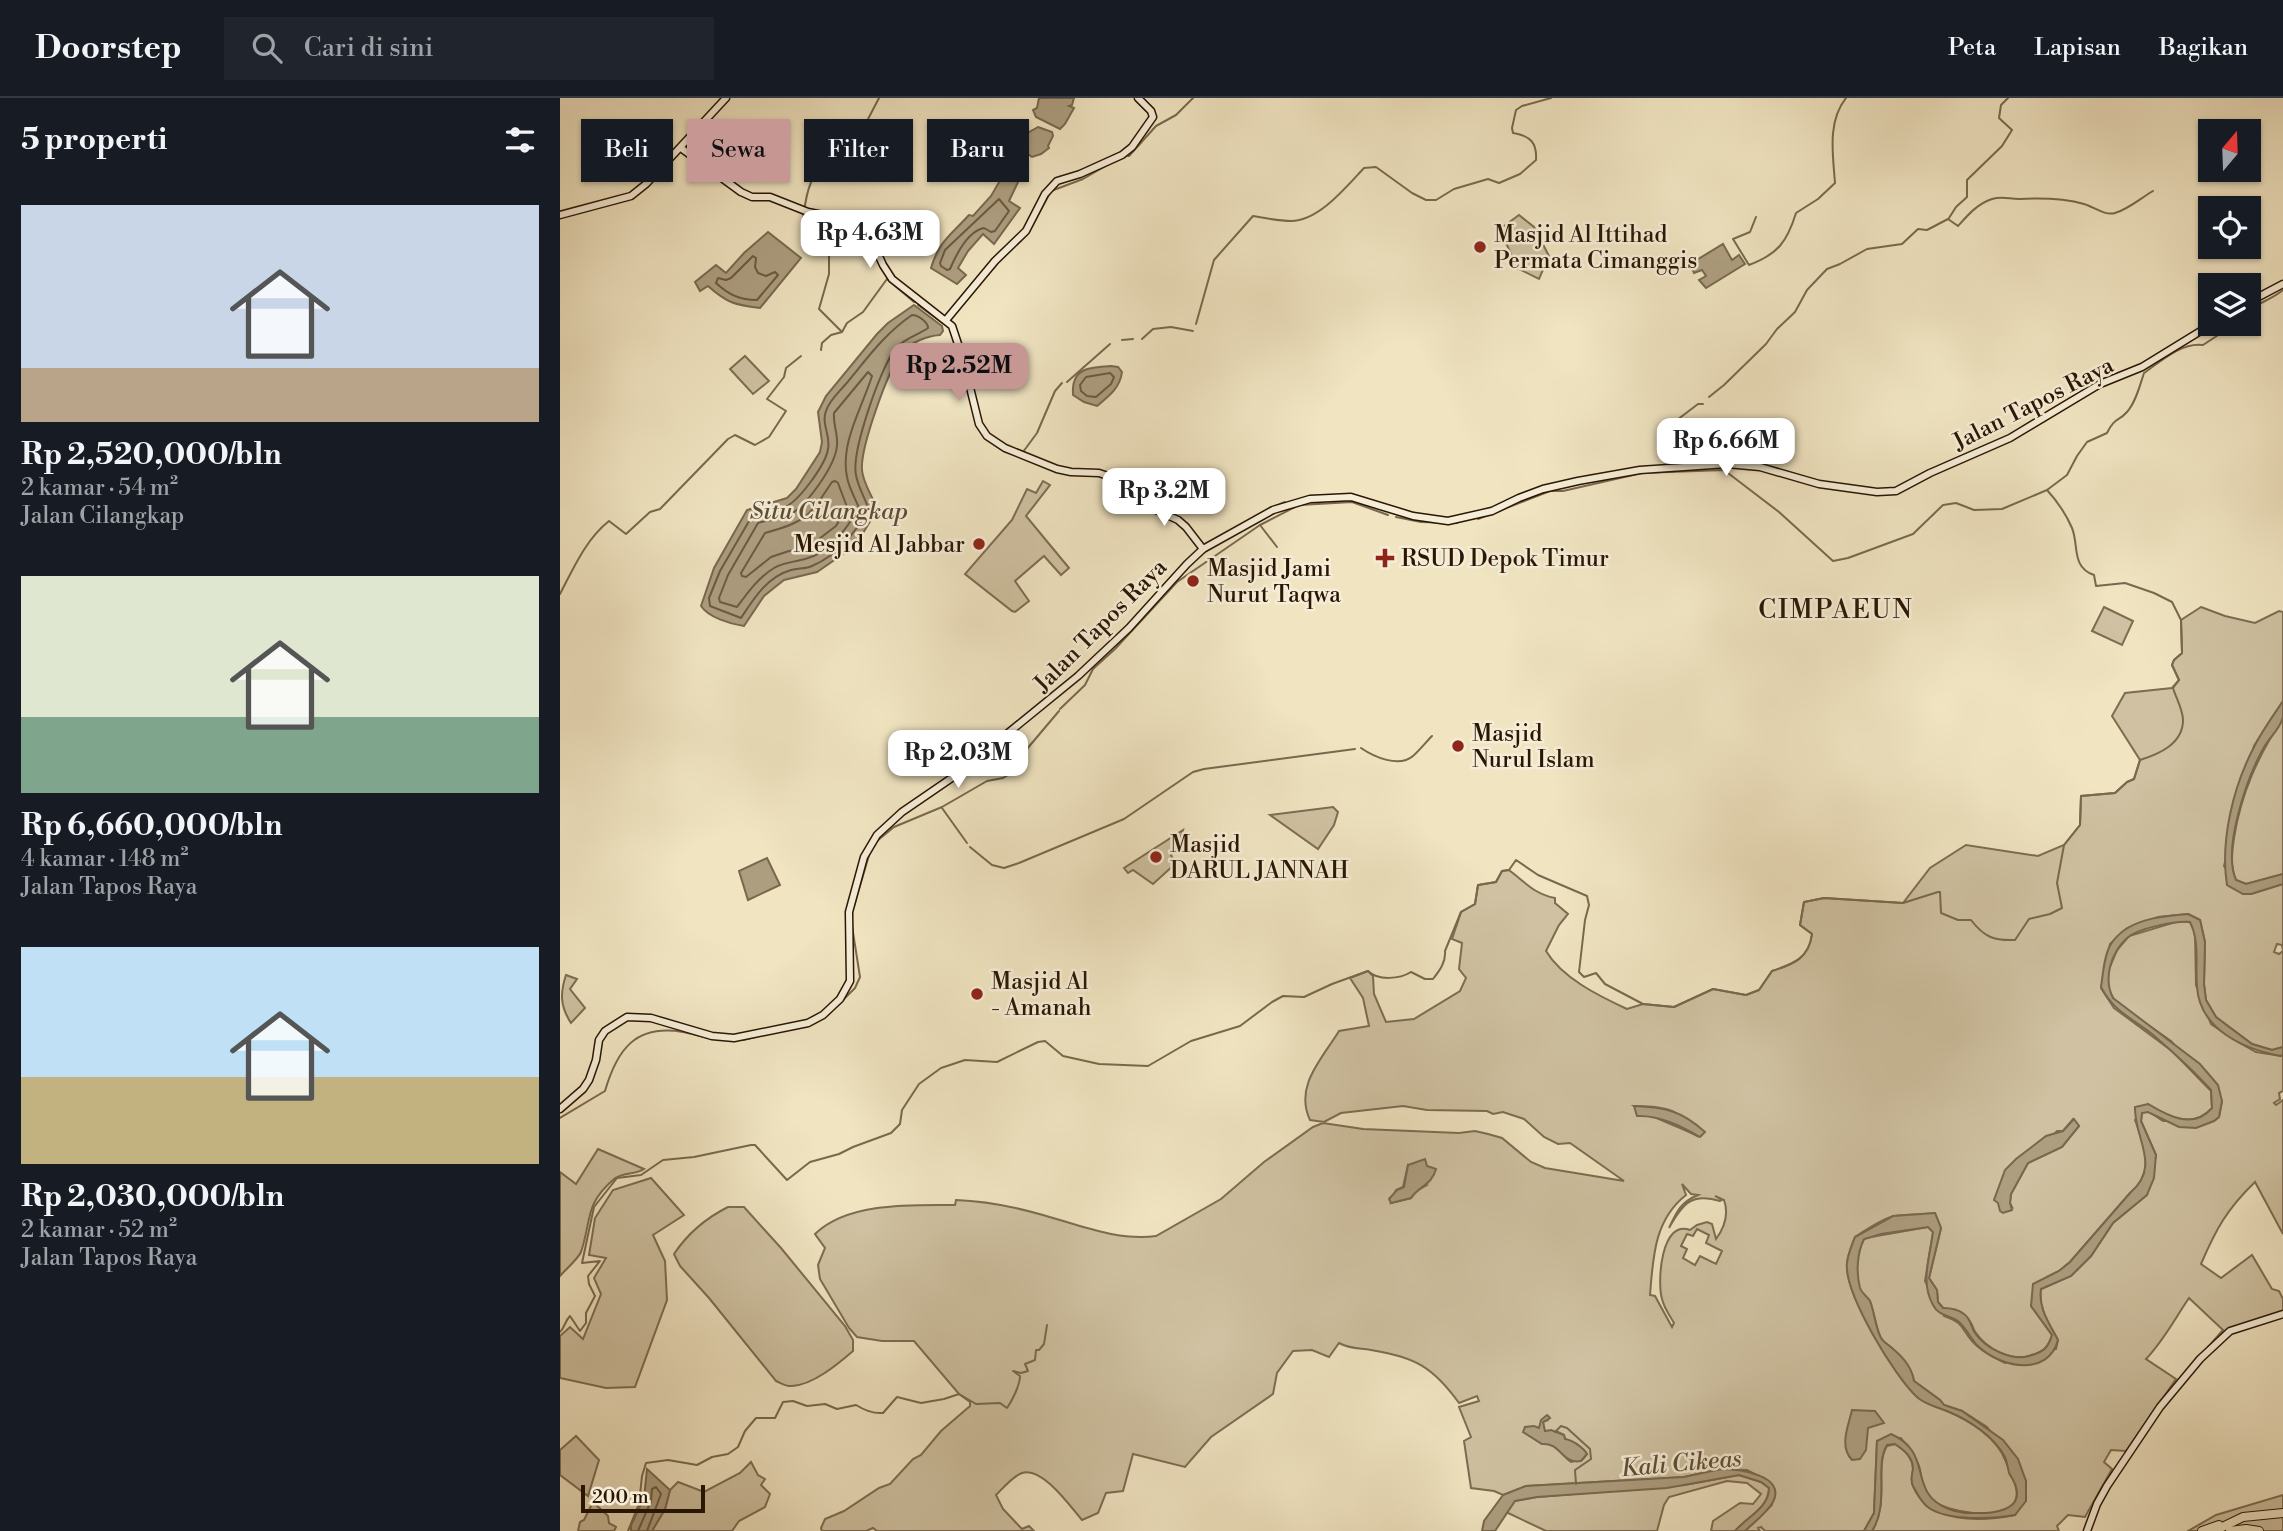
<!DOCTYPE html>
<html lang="id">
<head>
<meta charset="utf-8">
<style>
  body { margin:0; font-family:"Libre Bodoni",serif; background:#20242c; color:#f1f3f6; height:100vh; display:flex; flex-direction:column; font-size:26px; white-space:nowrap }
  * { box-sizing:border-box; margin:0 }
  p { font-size:23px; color:#9ea1a6 }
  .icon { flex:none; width:38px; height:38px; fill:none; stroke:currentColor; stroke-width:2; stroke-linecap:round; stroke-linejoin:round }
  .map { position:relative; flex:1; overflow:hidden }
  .drawer { display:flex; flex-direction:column; background:#171b24; width:560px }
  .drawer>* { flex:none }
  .top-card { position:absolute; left:21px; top:21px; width:665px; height:63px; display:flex; gap:14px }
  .needle { width:46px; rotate:19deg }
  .controls { position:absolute; left:1638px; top:21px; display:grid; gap:14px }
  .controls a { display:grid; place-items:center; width:63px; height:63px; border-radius:0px; background:#171b24; box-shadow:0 2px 5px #0004; font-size:35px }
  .scale { position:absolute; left:21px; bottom:18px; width:124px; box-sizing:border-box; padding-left:7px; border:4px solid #2b1603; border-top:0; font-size:19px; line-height:24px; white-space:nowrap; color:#2b1603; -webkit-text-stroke:5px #f5edd7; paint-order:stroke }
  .price { position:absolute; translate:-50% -60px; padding:0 16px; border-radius:14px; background:#fff; color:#222; font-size:23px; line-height:46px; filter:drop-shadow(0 2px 4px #0008) }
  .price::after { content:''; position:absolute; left:50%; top:42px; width:21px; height:16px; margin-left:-10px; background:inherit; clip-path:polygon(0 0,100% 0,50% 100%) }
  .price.on { background:#c59692; color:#111 }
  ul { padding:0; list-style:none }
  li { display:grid; align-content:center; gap:14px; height:371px; padding:0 21px }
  li span { display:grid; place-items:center; height:217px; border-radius:0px; color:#555 }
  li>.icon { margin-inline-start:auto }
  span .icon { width:126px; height:126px; fill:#fffc; stroke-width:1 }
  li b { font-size:30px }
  h2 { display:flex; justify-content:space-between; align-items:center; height:84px; padding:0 21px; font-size:30px }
  .chip { padding:0 24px; border-radius:0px; background:#171b24; box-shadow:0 2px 5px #0004; font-size:24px; line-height:63px }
  .chip.on { background:#c59692; color:#111 }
  header { display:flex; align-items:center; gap:42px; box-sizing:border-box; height:98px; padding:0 35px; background:#171b24; border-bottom:2px solid #363941 }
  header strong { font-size:33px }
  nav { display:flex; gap:38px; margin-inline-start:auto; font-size:24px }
  .search { width:490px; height:63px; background:#20242c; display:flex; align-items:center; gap:18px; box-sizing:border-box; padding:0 24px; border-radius:0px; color:#9ea1a6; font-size:26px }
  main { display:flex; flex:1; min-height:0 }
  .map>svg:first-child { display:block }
  .green { fill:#cfc1a1; stroke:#7d6c52; stroke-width:2; fill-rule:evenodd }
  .water { fill:#ad9e80; stroke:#79684e; stroke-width:2 }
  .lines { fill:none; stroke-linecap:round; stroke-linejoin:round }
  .shore { stroke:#6c5a42; stroke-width:2 }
  .stream { stroke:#79684e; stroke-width:2 }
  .secondary-casing { stroke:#2b1603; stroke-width:9 }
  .highway-casing { stroke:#2b1603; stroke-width:10 }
  .secondary { stroke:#f5edd7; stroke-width:6 }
  .highway { stroke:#f0e4c1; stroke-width:8 }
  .poi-dot { fill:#8f2418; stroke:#f5edd7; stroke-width:2.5 }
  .labels { text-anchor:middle; stroke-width:5; stroke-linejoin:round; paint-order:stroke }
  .poi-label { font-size:23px; fill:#2b1603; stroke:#f5edd7; text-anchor:start }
  .street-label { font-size:23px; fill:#2b1603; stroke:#f5edd7 }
  .water-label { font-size:24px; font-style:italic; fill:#5f4c35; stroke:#f5edd7 }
  .quarter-label { font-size:26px; letter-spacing:2px; fill:#2b1603; stroke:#f5edd7 }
</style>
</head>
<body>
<header>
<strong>Doorstep</strong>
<div class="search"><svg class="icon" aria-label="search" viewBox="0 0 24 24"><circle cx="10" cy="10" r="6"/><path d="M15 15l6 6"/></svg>Cari di sini</div>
<nav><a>Peta</a><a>Lapisan</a><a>Bagikan</a></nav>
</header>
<main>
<section class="drawer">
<h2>5 properti<svg class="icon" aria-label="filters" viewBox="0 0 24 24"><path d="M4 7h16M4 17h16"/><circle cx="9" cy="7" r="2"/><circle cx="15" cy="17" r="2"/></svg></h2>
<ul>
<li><span style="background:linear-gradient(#c9d6e8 75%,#b9a48a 0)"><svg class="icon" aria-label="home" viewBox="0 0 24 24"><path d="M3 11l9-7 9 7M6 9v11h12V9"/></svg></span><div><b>Rp 2,520,000/bln</b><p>2 kamar · 54 m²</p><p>Jalan Cilangkap</p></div></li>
<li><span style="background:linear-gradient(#dfe7d0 65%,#7fa58c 0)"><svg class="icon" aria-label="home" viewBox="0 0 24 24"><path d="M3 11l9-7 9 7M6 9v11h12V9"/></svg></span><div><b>Rp 6,660,000/bln</b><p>4 kamar · 148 m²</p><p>Jalan Tapos Raya</p></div></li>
<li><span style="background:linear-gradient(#bfe0f5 60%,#c2b280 0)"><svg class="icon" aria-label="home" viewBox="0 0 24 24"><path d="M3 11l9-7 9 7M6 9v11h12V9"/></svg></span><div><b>Rp 2,030,000/bln</b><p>2 kamar · 52 m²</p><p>Jalan Tapos Raya</p></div></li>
</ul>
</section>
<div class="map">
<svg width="1723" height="1433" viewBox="0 0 1723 1433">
  <rect width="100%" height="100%" fill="#f0e4c1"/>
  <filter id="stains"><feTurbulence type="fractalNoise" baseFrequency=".00286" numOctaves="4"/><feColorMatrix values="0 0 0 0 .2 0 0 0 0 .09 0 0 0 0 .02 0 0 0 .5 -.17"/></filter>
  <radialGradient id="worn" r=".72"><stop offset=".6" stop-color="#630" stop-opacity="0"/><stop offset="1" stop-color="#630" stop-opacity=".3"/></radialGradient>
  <!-- green -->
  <g class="green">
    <polygon points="959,117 974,129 989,158 979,181 957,170 940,131"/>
    <polygon points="185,258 209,283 193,296 170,271"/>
    <polygon points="483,383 490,387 466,418 509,470 501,477 484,458 455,483 469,503 455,514 452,513 405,476 452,422 467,391 476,395"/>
    <polygon points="1544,509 1573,523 1562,547 1532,533"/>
    <path d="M1641,509L1665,518L1695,525L1719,513L1723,514V603L1694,648L1664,768L1683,796H1691L1723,786V852L1722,847L1717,846L1714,854L1719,856L1723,853V949L1712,952L1692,946L1656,919L1646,902L1644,886L1645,844L1640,822L1628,816L1598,819L1567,830L1550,846L1541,890L1554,910L1612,953L1651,993L1652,1010C1633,1032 1608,1018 1588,1006L1575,1022C1585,1049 1595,1074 1570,1095L1510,1164L1499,1173L1487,1179L1471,1208L1492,1237C1488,1250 1483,1254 1469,1258C1451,1263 1427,1251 1416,1235C1413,1232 1413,1228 1411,1225C1406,1215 1393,1211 1383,1210L1378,1204L1377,1192L1369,1180L1381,1130L1375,1115C1362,1117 1348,1116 1335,1118C1326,1119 1304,1133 1295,1139C1292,1147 1288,1156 1287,1165C1284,1195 1335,1279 1358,1299C1367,1307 1377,1309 1387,1313C1409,1322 1438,1340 1446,1364C1450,1376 1461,1392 1455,1404C1446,1424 1385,1415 1371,1401C1363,1393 1362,1382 1360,1372C1359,1362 1347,1349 1341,1340L1317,1343L1314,1415L1304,1433H1205L1201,1429L1198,1430L1200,1433H1185L1212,1407L1208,1383L1187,1372L1161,1371L1124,1379L966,1388L943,1397L934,1393L911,1390L904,1343L911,1339L899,1309L919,1303L917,1298L899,1305C873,1269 855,1259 811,1252C799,1250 790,1251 779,1245L769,1259L752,1252L733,1253L717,1275L713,1296L651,1339L625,1369L573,1356L563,1393L546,1395L538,1415L522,1422C510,1408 482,1368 462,1375C453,1378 443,1390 436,1397L443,1411L462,1431L469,1428L474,1433H317L313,1430L306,1433H262L261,1430L265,1421L284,1413L319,1390L330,1386L353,1361L361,1357L381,1333L410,1308V1304L399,1296L354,1243H322L297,1239L289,1230L260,1181L258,1167L265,1150L255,1136C288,1104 352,1107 395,1107L396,1102C426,1103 455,1109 483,1117C519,1127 557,1143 596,1138L661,1101L704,1064L753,1029L763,1025L803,1031L899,1035L915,1033L928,1036L942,1040L971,1064L985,1070L1064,1083L1010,1045L998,1046L984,1039L964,1021L943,1014L933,1016L927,1013L867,1012L843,1008L781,1015L764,1024L750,1022C734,988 762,961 779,933L809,928L803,900L790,880L808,873L813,878L814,896L826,924L854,921L900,893L906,880L899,871L902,845L892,841L901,814L915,806L918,787L936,784L942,773L949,772C965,784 974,796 995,800V805L1008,816L999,827L986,853C1002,880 1039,898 1067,911L1083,906L1114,909L1153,891L1186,897L1199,892L1212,873C1234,866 1249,860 1252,836L1240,827L1244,804L1264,800L1343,805L1370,770L1406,747L1478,758L1504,747L1520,727L1521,698L1555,695L1567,684L1574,681L1580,662L1552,618L1565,595L1612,590L1619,582L1612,567L1614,562L1622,555L1621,522ZM1074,1008C1110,1009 1117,1010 1139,1039C1118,1027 1094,1022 1074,1008ZM1513,1021L1519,1028L1502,1049L1468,1065L1451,1096L1450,1105L1452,1109L1435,1102L1497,1033H1503ZM848,1067L867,1087L856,1093L851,1100L831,1105L836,1092L843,1089ZM1122,1086L1131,1096L1138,1097C1121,1104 1117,1113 1109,1130C1122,1107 1131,1094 1160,1103L1162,1102L1155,1098L1164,1102C1169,1116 1164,1130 1156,1141L1152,1126L1147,1124L1137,1127L1130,1132C1101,1121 1097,1184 1102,1201C1104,1210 1110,1218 1114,1225L1112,1229L1095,1198L1090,1197C1093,1160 1094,1122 1126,1097ZM1137,1131L1149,1137L1146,1145L1162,1153L1156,1166L1140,1158L1135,1167L1123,1160L1127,1151L1121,1148L1127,1136L1133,1138ZM989,1318L988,1322L983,1324L984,1333L998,1334L1004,1337L1005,1341L1017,1346L1027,1356L1023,1361L1011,1364C1001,1357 996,1344 982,1346L965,1335V1329L979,1330Z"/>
    <path d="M1723,620V776L1686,786L1676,782C1670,768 1672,754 1674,740C1681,695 1698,658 1723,620Z"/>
    <polygon points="773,709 778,714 774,727 758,751 710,717"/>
    <polygon points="623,732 619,745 611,757 615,766 593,786 573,772 568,775 564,770"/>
    <path d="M1619,823L1630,824L1635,834L1636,887L1651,926L1678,944L1696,954L1721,958L1723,956V993L1719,995L1720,1001L1714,1005L1716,1007L1723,1002V1136L1695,1084C1667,1111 1656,1131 1641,1166L1661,1180L1692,1157L1712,1191L1719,1193L1723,1201V1216L1681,1228L1642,1256L1663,1232L1629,1200C1614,1222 1604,1242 1586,1261L1616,1281L1566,1353L1551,1352L1544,1364L1552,1371L1525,1419L1508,1417L1497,1428L1499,1433H1312C1330,1404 1314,1369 1327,1348L1335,1346C1344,1352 1353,1359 1353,1371C1353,1377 1350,1382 1353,1388C1368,1426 1421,1424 1455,1417L1466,1383L1427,1329L1402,1313L1384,1307L1380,1302L1354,1283C1352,1271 1341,1259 1333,1251C1329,1247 1324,1245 1321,1240C1316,1231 1314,1213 1310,1203C1309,1201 1303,1197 1302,1195C1293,1182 1297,1154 1304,1141L1311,1139L1368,1129L1373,1134L1365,1183L1384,1218C1404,1225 1400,1229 1412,1243C1421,1253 1433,1259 1445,1265L1496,1251L1498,1242C1489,1225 1478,1210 1481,1191L1511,1178L1531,1158L1553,1125L1587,1097L1596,1057L1581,1023L1582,1015L1588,1013L1603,1023H1654L1659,1019L1662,1003L1611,943L1555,904L1547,888L1549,871L1557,852L1569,838Z"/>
    <path d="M6,877L17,881L10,891L25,910L11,925C0,908 0,895 6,877Z"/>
    <path d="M38,1051L84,1071C75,1077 62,1074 54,1081C24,1107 32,1121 21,1154C18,1161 6,1171 0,1178V1074L16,1086Z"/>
    <polygon points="91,1080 124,1117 93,1137 105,1163 107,1202 75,1289 46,1290 0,1280 0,1238 10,1229 23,1241 41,1196 34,1180 46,1160 29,1157 35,1120 53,1092"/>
    <path d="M168,1109H184L221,1150L285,1228L293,1242V1253C278,1266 253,1287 232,1288C227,1289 221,1285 216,1283L149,1200L120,1168L114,1156C128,1135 146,1120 168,1109Z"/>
    <polygon points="16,1338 39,1362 28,1398 0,1377 0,1352"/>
    <polygon points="191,1364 198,1377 205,1381 201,1387 210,1396 205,1409 179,1423 172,1433 92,1433 105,1411 110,1392 118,1384 144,1394 180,1375"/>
    <path d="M1179,1377L1201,1384L1209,1390C1209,1410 1187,1419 1175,1433H1151L1153,1423L1180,1405L1193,1406L1201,1396L1187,1385L1167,1383L1109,1399L1104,1407L1097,1433H986L946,1414L954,1403L977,1399L1125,1387Z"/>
    <polygon points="1723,1397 1723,1433 1628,1433 1656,1417"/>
    <polygon points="33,1404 48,1418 49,1425 56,1429 54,1433 18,1433 20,1424 24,1422"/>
  </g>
  <!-- water -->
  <g class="water">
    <polygon points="479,0 514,0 512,7 509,8 514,10 505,26 500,31 476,19 473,12 477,10"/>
    <polygon points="478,29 492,34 493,38 488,48 489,50 481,56 472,59 458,49 464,37"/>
    <path d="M445,74L459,82L449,103L460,110L434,146L423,136L408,153L398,170L406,177L397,186L371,170C379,143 391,137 409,117L413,118L431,98Z"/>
    <path d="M208,134L241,160L200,210C175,207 167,205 148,188L140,193L135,184L156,167L166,175L184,155Z"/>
    <polygon points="1163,146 1172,162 1179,157 1185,166 1146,190 1139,182 1146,178 1142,172 1134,175 1130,166"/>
    <path d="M354,207L382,228L383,233L380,237C367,238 351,244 342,255C328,271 300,351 302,372C303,386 313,398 317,412L300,440L286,454L257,474L224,482L204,498L184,528C170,526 148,519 141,508L154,470L187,412L227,400L236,391L260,354L262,344L258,314L266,298L317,236L328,225Z"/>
    <path d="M551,268L558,269L562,274C560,290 549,298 537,308L524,304L513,297C511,270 529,269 551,268Z"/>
    <path d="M1723,603C1723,608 1723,614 1723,619C1721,630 1708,641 1703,651C1687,680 1662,751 1676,782L1686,786L1723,776V786L1691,796H1683L1667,787C1660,743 1673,689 1694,649C1702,633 1713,618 1723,603Z"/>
    <polygon points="207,760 220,787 188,802 179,773"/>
    <path d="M1628,816L1640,822L1645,844L1644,886L1646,902L1656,919L1692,946L1712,952L1723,949V956L1721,958C1683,951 1639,931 1637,888C1635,866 1640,844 1630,824C1615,823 1578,830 1567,840C1551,855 1543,880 1553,900L1640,966L1658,987L1662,1003L1659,1019L1654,1023L1636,1030L1619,1029L1588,1014L1582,1015L1581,1023L1596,1057L1594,1080L1587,1097L1553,1125L1531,1158L1511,1178L1481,1191C1478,1210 1489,1225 1498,1242C1488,1279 1442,1270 1419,1249C1411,1242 1407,1231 1399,1224C1391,1217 1379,1219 1373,1207C1360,1184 1370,1159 1373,1134L1368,1129L1321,1136L1304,1141C1297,1155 1296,1175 1300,1190C1302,1196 1307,1198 1310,1203C1314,1213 1316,1232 1321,1240C1324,1245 1329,1247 1333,1251C1343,1259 1352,1270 1354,1283L1380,1302L1384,1307L1402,1313L1443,1342L1458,1361L1466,1383V1403L1455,1417C1433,1421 1388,1423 1369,1410C1363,1406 1356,1394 1353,1388C1350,1382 1352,1377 1353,1371C1353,1359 1344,1352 1335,1346L1327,1347C1314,1368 1330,1405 1312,1433H1304L1314,1415L1317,1343L1331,1336C1375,1355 1346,1395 1389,1411C1400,1416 1413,1415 1426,1415C1441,1414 1462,1409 1456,1389C1455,1384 1451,1379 1449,1375C1448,1370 1447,1364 1445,1359C1434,1338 1409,1322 1387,1313C1377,1309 1367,1307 1358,1300C1335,1280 1284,1195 1287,1165C1288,1156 1292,1147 1295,1139L1333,1118L1375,1115L1381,1130L1369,1180L1377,1192L1378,1204L1383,1210C1391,1210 1398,1211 1404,1216C1411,1221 1411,1229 1415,1235C1426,1251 1451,1263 1469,1258C1483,1254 1488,1251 1492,1237L1471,1208L1473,1186L1499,1173L1510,1164L1570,1095C1602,1068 1574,1041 1575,1009L1588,1006C1608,1018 1633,1032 1652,1010L1651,992C1633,972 1613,954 1592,936C1572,920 1554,914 1541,889C1543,876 1544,857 1551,846C1567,821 1601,818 1628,816Z"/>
    <path d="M1074,1008C1105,1009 1122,1013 1145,1034L1140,1039C1121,1028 1099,1017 1077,1018Z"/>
    <polygon points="1514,1021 1519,1028 1502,1049 1468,1065 1451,1096 1450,1105 1452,1112 1443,1115 1440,1113 1438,1105 1434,1102 1445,1072 1456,1061 1486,1038 1503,1033"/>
    <path d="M865,1061L867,1068L876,1071C872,1087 859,1088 851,1100L831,1105L829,1101L837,1092L844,1089L848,1067Z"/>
    <path d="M1292,1312L1315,1313L1324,1325L1308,1330L1306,1352L1300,1361L1292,1362C1279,1348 1288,1329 1292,1312Z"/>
    <path d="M987,1317L990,1320L983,1324L985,1333L991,1332L1004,1337L1005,1341C1012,1342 1024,1350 1027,1356L1021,1363C1003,1367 1000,1344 982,1346L963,1334L965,1329L974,1328L979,1330L981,1322Z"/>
    <polygon points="87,1371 110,1392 105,1411 92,1433 71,1433 71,1427 84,1400"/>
    <path d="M1161,1371C1178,1371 1227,1377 1213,1404C1206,1416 1194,1424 1185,1433H1175C1187,1419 1209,1410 1209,1390L1201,1384L1179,1377L1107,1390L977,1399L955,1403L935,1433H922L924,1423L943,1397L966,1388L1124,1379Z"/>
  </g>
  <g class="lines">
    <!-- shore -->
    <g class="shore">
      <path d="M439,101L449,113L435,133L431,134L424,130C408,133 396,157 390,171L387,172L381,168L380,165L385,152Z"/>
      <path d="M193,158L196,160L195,169L198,175L206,178L215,174L218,177L197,202C180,202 169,197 156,185L158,180L166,182L171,180Z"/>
      <path d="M352,217C358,217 368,224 368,230C358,237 345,240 336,250C321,268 291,354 296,377C298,389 305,400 309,412C294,435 280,456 252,468C246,471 238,470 231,472C207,479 194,500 181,520L150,508L149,500L160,473L192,418C201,413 213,414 223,410C238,405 266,366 268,351C271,338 261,326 266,313C269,303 278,295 285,287C306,262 324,236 352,217Z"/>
      <path d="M308,274L312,278C302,310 280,345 287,379C289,390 295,400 299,410C287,430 270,455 245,461C235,464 224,464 214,470C198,480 188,494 177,509L160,504L159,500L168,477L198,425C207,422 219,422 229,417C246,409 276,367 277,347C278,336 273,326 274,315Z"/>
      <polygon points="550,275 554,279 551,286 536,299 527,298 521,293 520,287 526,279"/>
      <path d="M275,383L278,385L287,409L276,428L255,444L245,450L229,453L211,459L186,479L182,478L181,475L205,435C247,423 248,420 272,384Z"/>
      <polyline points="78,1433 91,1403 92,1391 96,1389 101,1396 87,1433"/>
    </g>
    <!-- stream -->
    <g class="stream">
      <polyline points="566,57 569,58 596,28 616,17 633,0"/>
      <path d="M1196,119L1190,134L1173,141L1189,167C1218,156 1227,144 1236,115L1258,101L1275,85C1273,57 1267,24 1286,0"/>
      <polyline points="1389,120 1396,109 1407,99 1407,82 1442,48 1452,32 1439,20 1441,7 1448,0"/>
      <polyline points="471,130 491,93 523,81 549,66"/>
      <path d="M248,133L242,129C245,102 248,78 268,58V55L307,23L319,0"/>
      <polyline points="269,155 269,176 259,211 281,233"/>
      <polyline points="433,171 440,162"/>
      <polyline points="358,207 384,226"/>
      <path d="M1689,212C1699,205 1712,201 1723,192"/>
      <polyline points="390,222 402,207"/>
      <path d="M636,226L654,162L693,118C705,120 719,123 731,123C759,123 787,88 804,70L816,69L852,95L866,102H876L894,91L928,81L939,85L960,76L976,62C977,45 971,38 953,35L952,30L956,12L962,8L991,0"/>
      <polyline points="582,241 593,231 611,229 633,233"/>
      <polyline points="562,242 573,241"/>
      <polyline points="261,252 262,245 271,237 282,234 287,225 303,214 327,181 354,204"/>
      <polyline points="507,284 550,246"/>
      <path d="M1149,299L1164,287L1206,246L1217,231L1235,214L1247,192L1267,171L1280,166L1307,151L1342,146L1358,131L1367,132L1388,121L1398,128C1408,117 1417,106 1432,101C1442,98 1449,101 1459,101C1480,100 1503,100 1524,106C1534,109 1545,118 1555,115C1567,112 1581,100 1593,93"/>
      <polyline points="463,354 477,335 495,293 502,285"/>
      <polyline points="1118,366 1124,350 1117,322 1138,306 1143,306"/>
      <polyline points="740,407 792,404 828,417"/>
      <polyline points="715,408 725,404"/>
      <polyline points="694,419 707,412"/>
      <polyline points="836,419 861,424 897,425"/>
      <path d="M918,421L990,393H1003L1082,375L1164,372L1219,414L1273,463L1288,460L1353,436L1383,407L1396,405L1414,412L1442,411L1487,392L1507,377L1517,358L1527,344L1547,335C1555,319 1558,324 1567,314C1576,304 1580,287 1584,275C1601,263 1622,244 1643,247L1675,226"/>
      <polyline points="700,427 717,449"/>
      <path d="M0,496C13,471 26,441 49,423L66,436L90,414L100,411L168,341L175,337L195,347L209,339L226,313L207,301L224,279L226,270L241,258"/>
      <polyline points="500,611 525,587 533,571 555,551 617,484 700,427 735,409"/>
      <path d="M801,650C814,659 839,670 853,658C860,652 866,644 872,638"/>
      <polyline points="382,710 407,745"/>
      <polyline points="317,743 334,729 382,709 427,683 443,680 455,673 461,658 499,613"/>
      <polyline points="410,749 432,767 444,770 459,765 564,721 633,674 644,671 795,651"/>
      <polyline points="294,808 310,754"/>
      <polyline points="282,903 295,890 300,879 292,828"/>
      <polyline points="252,926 265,919"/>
      <polyline points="183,942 212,935"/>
      <path d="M0,1020L45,993C57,952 75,926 123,934C138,937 151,942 167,942"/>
      <path d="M0,1234C5,1229 5,1223 10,1218L20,1233L26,1225V1215L35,1198L29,1186L28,1178L40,1163L22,1165L34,1109L57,1080L81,1077L103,1062L134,1059L191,1047H195L227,1082L250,1064L279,1056L293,1049L331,1035L340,1026L342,1012L359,986L381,970L405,962L437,964L478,944L485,943L503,958L539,966L588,968L631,943L680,928L712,904L723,898L744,899L772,886L808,873C818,883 840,881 851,874L865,881H873C880,872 886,864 885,853L901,814L915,806L918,787L936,784L942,773L949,772L956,762L978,777L1027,798L1029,807L1025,822L1019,874L1024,879L1036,875L1045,886L1083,906L1114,909L1153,891L1186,897L1199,892L1212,873C1234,866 1249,860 1252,836L1240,827L1244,804L1264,800L1343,805L1378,794H1380L1381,815L1398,822H1411C1424,839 1434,843 1455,842L1469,821L1490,816L1502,810L1497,785L1504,747L1520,727L1521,698L1555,695L1567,684L1574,681L1580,662C1599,656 1623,646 1623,622C1623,612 1616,600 1613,590L1619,582L1612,567L1614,562L1622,555L1621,522L1612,504L1594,495L1565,485L1536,488L1534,477C1511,469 1519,447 1512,430C1506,416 1497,403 1487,392"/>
      <polyline points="995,1334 1001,1328 1007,1330 1030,1351 1031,1361 1015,1372 1016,1386"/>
      <path d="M68,1433L79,1406L82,1378L86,1365L108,1362L137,1367L152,1359L168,1356L178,1349L185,1333L196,1320H215L223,1304L233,1303L247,1308L265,1306L277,1311L296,1307C304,1312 312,1316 323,1315L337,1299L361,1305L384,1301L399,1296L416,1306L440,1305L447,1310C452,1303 460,1287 460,1278L453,1273L461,1275L468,1273L465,1266L475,1262L476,1252H479L484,1246L487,1227"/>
    </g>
    <!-- secondary casing -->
    <g class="secondary-casing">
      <g id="secondary">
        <polyline points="121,50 181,94 192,99 210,99 248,114 297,124 312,143 323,167 332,181 392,228 403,261 419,326 427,338 445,350 497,371 511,374 539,375 548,378 587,408 618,422 626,429 643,451"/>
        <polyline points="0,117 71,98 86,86 166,0"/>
        <polyline points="1689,204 1723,186"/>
        <polyline points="386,222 435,163 466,133 485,96 497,83 520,76 562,57 572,49 593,19 591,13 578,0"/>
        <polyline points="0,1011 23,991 29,982 36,962 39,942 45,933 67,919 91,920 152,938 174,940 248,925 263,917 280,901 290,883 289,814 304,759 317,737 342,714 399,675 518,578 569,530 627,466 643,451 713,412 750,401 791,399 853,418 888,423 932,413 959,400 983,391 1018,383 1080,372 1167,366 1200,369 1259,386 1317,394 1336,393 1370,375 1450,340 1540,286 1582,269 1652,226"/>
        <polyline points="1527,1433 1537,1406 1547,1388 1600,1309 1640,1261 1670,1233 1723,1216"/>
      </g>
    </g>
    <!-- highway casing -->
    <g class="highway-casing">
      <g id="highway">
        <polyline points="1642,1433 1659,1427"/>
        <polyline points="1654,1433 1683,1419 1723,1415"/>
        <polyline points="1670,1433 1686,1431 1699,1433"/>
      </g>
    </g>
    <!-- secondary -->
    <use href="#secondary" class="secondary"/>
    <!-- highway -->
    <use href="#highway" class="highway"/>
  </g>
  <!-- markers -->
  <g class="poi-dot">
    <circle cx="920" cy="149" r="7"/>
    <circle cx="419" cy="446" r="7"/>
    <path d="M821.5 449.5h7v7h7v7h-7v7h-7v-7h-7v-7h7z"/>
    <circle cx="633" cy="483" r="7"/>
    <circle cx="898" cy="648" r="7"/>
    <circle cx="596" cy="759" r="7"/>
    <circle cx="417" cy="896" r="7"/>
  </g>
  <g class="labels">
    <!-- poi labels -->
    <g class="poi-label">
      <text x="934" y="144">Masjid Al Ittihad<tspan x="934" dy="26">Permata Cimanggis</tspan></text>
      <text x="405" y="454" text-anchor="end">Mesjid Al Jabbar</text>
      <text x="841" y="468">RSUD Depok Timur</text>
      <text x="647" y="478">Masjid Jami<tspan x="647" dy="26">Nurut Taqwa</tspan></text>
      <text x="912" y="643">Masjid<tspan x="912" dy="26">Nurul Islam</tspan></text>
      <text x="610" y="754">Masjid<tspan x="610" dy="26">DARUL JANNAH</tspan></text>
      <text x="431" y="891">Masjid Al<tspan x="431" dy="26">- Amanah</tspan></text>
    </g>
    <!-- street labels -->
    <g class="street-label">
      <text transform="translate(1473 305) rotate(-27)" y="8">Jalan Tapos Raya</text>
      <text transform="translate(540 527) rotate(-45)" y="8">Jalan Tapos Raya</text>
    </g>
    <!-- water labels -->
    <g class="water-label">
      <text x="269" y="421">Situ Cilangkap</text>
      <text transform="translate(1121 1365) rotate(-5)" y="8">Kali Cikeas</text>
    </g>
    <!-- quarter labels -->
    <g class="quarter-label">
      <text x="1276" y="520">CIMPAEUN</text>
    </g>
  </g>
  <rect width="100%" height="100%" filter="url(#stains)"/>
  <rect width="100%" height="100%" fill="url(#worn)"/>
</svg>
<div class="controls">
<a><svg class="needle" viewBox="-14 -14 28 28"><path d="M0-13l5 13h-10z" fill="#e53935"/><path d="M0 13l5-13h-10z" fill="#9ea1a6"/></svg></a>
<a><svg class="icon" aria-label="locate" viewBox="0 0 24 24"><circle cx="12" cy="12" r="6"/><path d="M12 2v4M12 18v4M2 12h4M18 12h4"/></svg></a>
<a><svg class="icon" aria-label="layers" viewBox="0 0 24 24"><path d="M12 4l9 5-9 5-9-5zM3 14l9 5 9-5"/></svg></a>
</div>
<div class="scale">200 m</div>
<b class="price" style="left:310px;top:172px">Rp 4.63M</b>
<b class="price on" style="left:399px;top:305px">Rp 2.52M</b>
<b class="price" style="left:1166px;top:380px">Rp 6.66M</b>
<b class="price" style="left:604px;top:430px">Rp 3.2M</b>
<b class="price" style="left:398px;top:692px">Rp 2.03M</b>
<div class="top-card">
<a class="chip">Beli</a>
<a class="chip on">Sewa</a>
<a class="chip">Filter</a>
<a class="chip">Baru</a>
</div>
</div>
</main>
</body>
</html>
